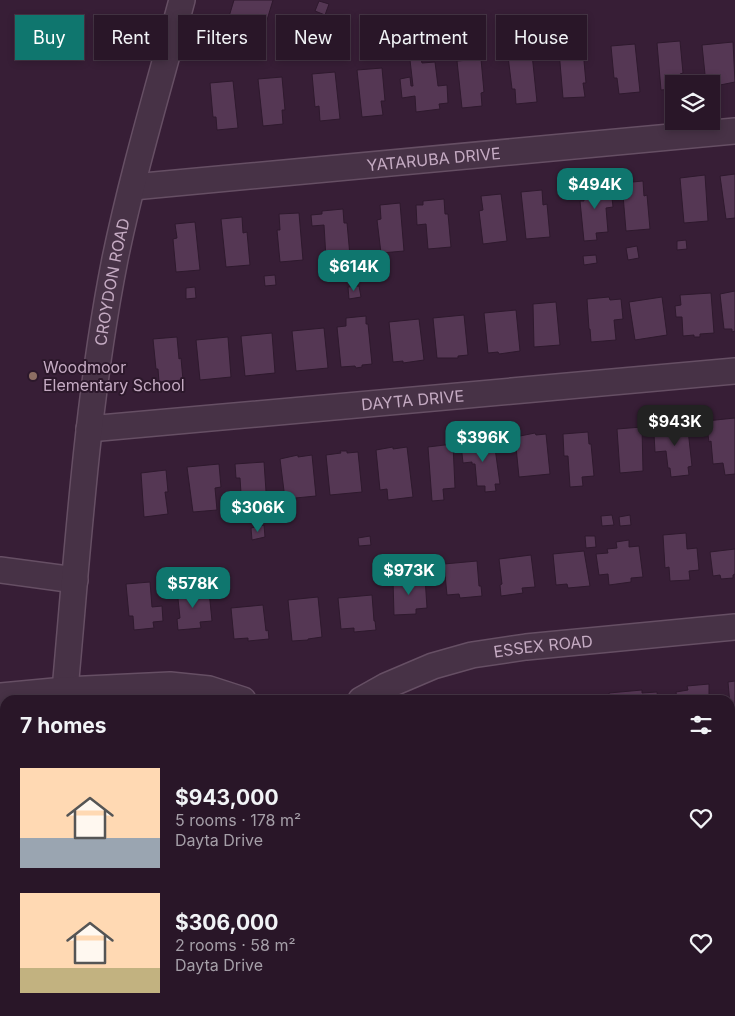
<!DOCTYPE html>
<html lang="en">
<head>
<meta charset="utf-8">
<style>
  body { margin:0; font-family:Inter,sans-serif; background:#352334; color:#f1f3f6; height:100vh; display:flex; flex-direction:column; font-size:19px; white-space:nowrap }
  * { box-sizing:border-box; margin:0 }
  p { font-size:16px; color:#a59fa8 }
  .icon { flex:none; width:28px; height:28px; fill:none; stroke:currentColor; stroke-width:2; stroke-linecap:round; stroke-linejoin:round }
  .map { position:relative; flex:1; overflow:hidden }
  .panel { position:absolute; left:0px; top:695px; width:735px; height:321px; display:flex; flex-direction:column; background:#291628; border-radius:15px 15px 0 0; box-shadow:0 2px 8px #0003,0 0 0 1px #453545 }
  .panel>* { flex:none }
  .guide { position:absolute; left:15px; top:15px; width:705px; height:45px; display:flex; gap:10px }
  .controls { position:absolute; left:665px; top:75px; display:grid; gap:10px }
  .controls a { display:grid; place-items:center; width:55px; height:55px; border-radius:0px; background:#291628; box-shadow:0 2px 8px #0003,0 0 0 1px #453545; font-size:25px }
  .price { position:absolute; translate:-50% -42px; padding:0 11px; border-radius:10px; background:#0f766e; color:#fff; font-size:16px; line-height:32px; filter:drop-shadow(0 1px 2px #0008) }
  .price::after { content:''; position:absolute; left:50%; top:30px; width:15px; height:11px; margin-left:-8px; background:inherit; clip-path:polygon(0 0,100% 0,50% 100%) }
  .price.on { background:#222; color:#fff }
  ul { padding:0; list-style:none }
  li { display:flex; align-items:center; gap:15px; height:125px; padding:0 20px }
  li span { display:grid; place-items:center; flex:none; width:140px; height:100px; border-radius:0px; color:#555 }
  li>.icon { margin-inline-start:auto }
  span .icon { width:60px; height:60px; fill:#fffc; stroke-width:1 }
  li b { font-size:21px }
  h2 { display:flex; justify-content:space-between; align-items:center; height:60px; padding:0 20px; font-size:21px }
  .tag { padding:0 18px; border-radius:0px; background:#291628; box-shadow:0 2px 8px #0003,0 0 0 1px #453545; font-size:18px; line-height:45px }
  .tag.on { background:#0f766e; color:#fff }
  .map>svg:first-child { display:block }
  .building { fill:#553754; stroke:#2e192d }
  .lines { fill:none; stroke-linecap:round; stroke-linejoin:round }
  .minor-casing { stroke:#664f64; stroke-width:28 }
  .minor { stroke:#473246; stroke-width:25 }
  .education-dot { fill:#8d6e63; stroke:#2c182b; stroke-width:2 }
  .labels { text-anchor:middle; stroke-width:4; stroke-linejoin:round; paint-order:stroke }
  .street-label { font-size:16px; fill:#c5abc3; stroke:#2c182b }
  .poi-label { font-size:16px; fill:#c5abc3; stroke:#2c182b; text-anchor:start }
</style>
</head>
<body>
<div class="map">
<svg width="735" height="1016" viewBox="0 0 735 1016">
  <rect width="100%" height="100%" fill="#371e36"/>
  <!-- building -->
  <g class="building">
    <polygon points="234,0 273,0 264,30 228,20"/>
    <polygon points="319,1 329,4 325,15 315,11"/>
    <polygon points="680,41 683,73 680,74 681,84 674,84 674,89 661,90 657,43"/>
    <polygon points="733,42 735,82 720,85 720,83 706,84 702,45"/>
    <polygon points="635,44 640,92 619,94 617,78 614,78 611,46"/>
    <polygon points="583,50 586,83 583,83 585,97 563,98 559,51"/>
    <polygon points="532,54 537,102 516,104 515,89 512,89 508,56"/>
    <polygon points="421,59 422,63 435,62 438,86 447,85 448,103 439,104 440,109 416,112 415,96 402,98 400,79 410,77 411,86 413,86 410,60"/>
    <polygon points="481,59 484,92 481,93 482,106 462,108 457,61"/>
    <polygon points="382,68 385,101 381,101 383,115 362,117 357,70"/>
    <polygon points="335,72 340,119 320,121 319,106 315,107 312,74"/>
    <polygon points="282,77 285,110 282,110 283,124 263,126 258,79"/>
    <polygon points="233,81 238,128 217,130 216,117 213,117 210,83"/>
    <polygon points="735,174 735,218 726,219 720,176"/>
    <polygon points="705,175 708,221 684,223 680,178"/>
    <polygon points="643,181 644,196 647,195 650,229 626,231 622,183"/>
    <polygon points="603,184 604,189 611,188 613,207 606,208 608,232 596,233 597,240 584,241 580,201 584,201 582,186"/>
    <polygon points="542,190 543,205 547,204 550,237 526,239 521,192"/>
    <polygon points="501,194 507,241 483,244 479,211 483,210 481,196"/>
    <polygon points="444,199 445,214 448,214 451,247 428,249 426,224 417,225 416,205 423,205 423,201"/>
    <polygon points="400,203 404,251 381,253 377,220 381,219 380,205"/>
    <polygon points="343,209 344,223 347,223 350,256 326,258 324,225 312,226 311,215 322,214 322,211"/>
    <polygon points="299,213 303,260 280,262 277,230 280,230 279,214"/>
    <polygon points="242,217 243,233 247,232 250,265 226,267 221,219"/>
    <polygon points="195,222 200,270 176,272 173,239 177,238 175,224"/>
    <polygon points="686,240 687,249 677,250 677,241"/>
    <polygon points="637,246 639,258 628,260 626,248"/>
    <polygon points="596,255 597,263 584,265 583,256"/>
    <polygon points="275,275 276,285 265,286 264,276"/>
    <polygon points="359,286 361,297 349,299 348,287"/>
    <polygon points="195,287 196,298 186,299 186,288"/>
    <polygon points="735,291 735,331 732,332 732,329 724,329 720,294"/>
    <polygon points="711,293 714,333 700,334 700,337 694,337 694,335 683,336 682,317 676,317 675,306 681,305 680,295"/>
    <polygon points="609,297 610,300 621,299 623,319 614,320 616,340 591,342 590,329 589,329 587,299"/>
    <polygon points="662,297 667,335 635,340 629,302"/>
    <polygon points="556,302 560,345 534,347 533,304"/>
    <polygon points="516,310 520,351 499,354 498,352 488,353 484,313"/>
    <polygon points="464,315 468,355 458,356 458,358 437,358 433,318"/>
    <polygon points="366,316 366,324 368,324 372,364 362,365 362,367 356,368 355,366 341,367 337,327 346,326 346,318"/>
    <polygon points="419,319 424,360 403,363 403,361 393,362 389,322"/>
    <polygon points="324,328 328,368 296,371 292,331"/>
    <polygon points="272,333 275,373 245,376 241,336"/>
    <polygon points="177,337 179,359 181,358 183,380 159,382 158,369 156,369 153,339"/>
    <polygon points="228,337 231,377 200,380 196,340"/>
    <polygon points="735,418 735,474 725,475 723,463 713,464 711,441 709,442 706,421"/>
    <polygon points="687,421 692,466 688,467 689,475 671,477 670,468 668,468 666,451 655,452 654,434 662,433 662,423"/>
    <polygon points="642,427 643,471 620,473 617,429"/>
    <polygon points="588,432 589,444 591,444 594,476 582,477 583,486 570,487 568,456 564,456 563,434"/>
    <polygon points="535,433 536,435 546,434 550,474 519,477 515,437"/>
    <polygon points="494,441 500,484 495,484 496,491 485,492 485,486 477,486 475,464 472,464 472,462 463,463 461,444"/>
    <polygon points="453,444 455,488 443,489 444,500 432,501 428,447"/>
    <polygon points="393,447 393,449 407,447 413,497 388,500 387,489 380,490 376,450"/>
    <polygon points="340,451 347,451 347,453 358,452 362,492 330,495 326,455 341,453"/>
    <polygon points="298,455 298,457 312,455 316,496 285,499 280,459"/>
    <polygon points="264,462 267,506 242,508 240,478 236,478 235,464"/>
    <polygon points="219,464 221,487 215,488 217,510 193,512 187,467"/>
    <polygon points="166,470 168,492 165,492 168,514 144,517 141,473"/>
    <polygon points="612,515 614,525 602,526 601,516"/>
    <polygon points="630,515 631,525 620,526 619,517"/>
    <polygon points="264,525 265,537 252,540 251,528"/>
    <polygon points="686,533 687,549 697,548 699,570 689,571 690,580 670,581 669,567 665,568 663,535"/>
    <polygon points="370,536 371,545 359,546 358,538"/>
    <polygon points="585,536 595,536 596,547 586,548"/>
    <polygon points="629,540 629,547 639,546 643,577 631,578 631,582 609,585 608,574 599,575 596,554 608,553 607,549 617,548 616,542"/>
    <polygon points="735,549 735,574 733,575 733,578 721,579 720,575 713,576 710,552"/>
    <polygon points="584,551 590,586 568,588 567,584 556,585 553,554"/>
    <polygon points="531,555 535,587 522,588 523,593 501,596 500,585 502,584 499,559"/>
    <polygon points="477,561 479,586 481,586 482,596 460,598 459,594 447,595 444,564"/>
    <polygon points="425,577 427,608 416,609 416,614 394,615 393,580"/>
    <polygon points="150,582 152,607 162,606 163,621 153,622 154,628 134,630 133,616 129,616 126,584"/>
    <polygon points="177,589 186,589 186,592 209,591 212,621 200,622 201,628 178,630 177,619 180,618"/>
    <polygon points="372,595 374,621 375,621 376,630 354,632 354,628 341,629 338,598"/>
    <polygon points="318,597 322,637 308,639 308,640 292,641 288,600"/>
    <polygon points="263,605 266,631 268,630 269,639 248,641 248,638 234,639 231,608"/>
    <polygon points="735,681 735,715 731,716 728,682"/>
    <polygon points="709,684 709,700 677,700 676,692 688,690 687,686"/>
    <polygon points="642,690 642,693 657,692 658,700 610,700 609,693"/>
    <polygon points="578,696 579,700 557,700 556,698"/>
    <polygon points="0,752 4,752 5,755 5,774 0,775"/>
    <polygon points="735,787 735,821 730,821 730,788"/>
    <polygon points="733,911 735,944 730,945 730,912"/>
    <polygon points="0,937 5,942 5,964 0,969"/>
    <polygon points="229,1011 254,1011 253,1016 243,1016"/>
    <polygon points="345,1011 366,1011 365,1016 359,1016"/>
    <polygon points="472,1011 483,1011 497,1016 470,1016"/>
  </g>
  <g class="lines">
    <!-- minor casing -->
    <g class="minor-casing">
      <g id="minor">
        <path id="s1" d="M133,187L735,131"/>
        <path id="s2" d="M89,429L735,371"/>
        <polyline points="0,570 75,580"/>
        <path id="s3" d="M65,690C78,546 87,401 115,259C133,172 159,86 182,0"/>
        <polyline points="0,696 65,690 170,685 209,689 243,700"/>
        <path id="s4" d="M361,700L386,686L433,666L472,655L526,647L735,627"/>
        <polyline points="730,866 735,866"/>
        <polyline points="156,1016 158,1011"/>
        <polyline points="429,1016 430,1011"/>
      </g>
    </g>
    <!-- minor -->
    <use href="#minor" class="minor"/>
  </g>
  <!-- markers -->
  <circle class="education-dot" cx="33" cy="376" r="5"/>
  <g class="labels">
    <!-- street labels -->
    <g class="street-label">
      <text dy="6" stroke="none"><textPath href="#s1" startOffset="302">YATARUBA DRIVE</textPath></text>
      <text dy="6" stroke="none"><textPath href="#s3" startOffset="411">CROYDON ROAD</textPath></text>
      <text dy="6" stroke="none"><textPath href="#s2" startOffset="325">DAYTA DRIVE</textPath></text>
      <text dy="6" stroke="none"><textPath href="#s4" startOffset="192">ESSEX ROAD</textPath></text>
    </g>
    <!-- poi labels -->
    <g class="poi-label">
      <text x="43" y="373">Woodmoor<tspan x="43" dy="18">Elementary School</tspan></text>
    </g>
  </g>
</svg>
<div class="controls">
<a><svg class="icon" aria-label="layers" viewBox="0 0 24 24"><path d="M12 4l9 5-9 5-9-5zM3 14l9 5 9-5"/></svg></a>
</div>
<b class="price" style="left:595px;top:210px">$494K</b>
<b class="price" style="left:354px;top:292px">$614K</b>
<b class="price on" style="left:675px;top:447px">$943K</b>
<b class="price" style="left:483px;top:463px">$396K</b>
<b class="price" style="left:258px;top:533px">$306K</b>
<b class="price" style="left:409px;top:596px">$973K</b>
<b class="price" style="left:193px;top:609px">$578K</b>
<div class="guide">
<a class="tag on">Buy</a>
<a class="tag">Rent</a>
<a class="tag">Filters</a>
<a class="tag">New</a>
<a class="tag">Apartment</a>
<a class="tag">House</a>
</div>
<section class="panel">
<h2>7 homes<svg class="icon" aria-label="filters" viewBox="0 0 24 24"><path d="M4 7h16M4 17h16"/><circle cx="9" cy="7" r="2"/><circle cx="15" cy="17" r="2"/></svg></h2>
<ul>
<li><span style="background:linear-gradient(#ffd9b3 70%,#9aa5b1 0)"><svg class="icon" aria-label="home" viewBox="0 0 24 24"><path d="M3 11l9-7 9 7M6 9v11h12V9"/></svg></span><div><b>$943,000</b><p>5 rooms · 178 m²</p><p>Dayta Drive</p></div><svg class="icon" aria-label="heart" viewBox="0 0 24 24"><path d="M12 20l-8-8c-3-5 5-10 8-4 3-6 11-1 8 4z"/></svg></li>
<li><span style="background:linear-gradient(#ffd9b3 75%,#c2b280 0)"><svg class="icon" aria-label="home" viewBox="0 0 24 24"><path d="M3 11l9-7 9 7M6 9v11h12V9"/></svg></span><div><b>$306,000</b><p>2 rooms · 58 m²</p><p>Dayta Drive</p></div><svg class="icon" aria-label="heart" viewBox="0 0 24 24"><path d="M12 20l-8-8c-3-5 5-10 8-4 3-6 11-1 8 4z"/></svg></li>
</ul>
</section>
</div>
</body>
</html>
